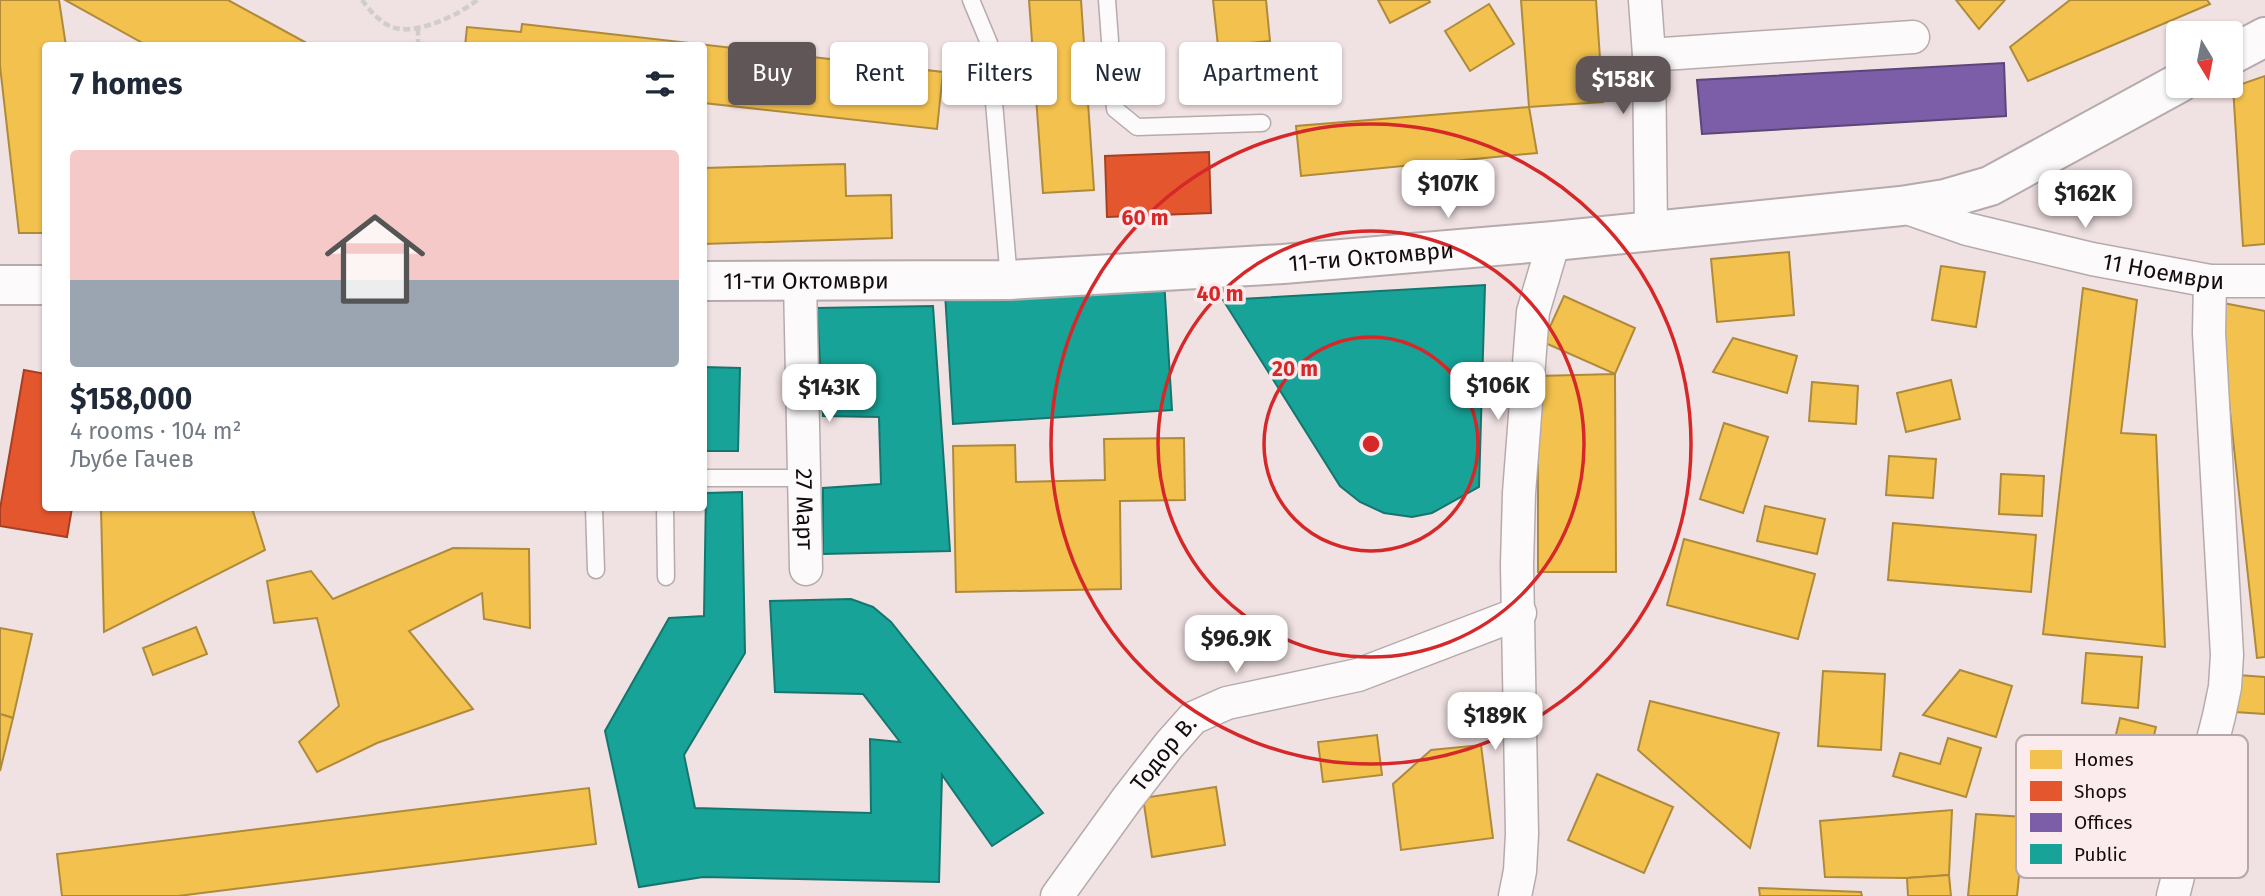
<!DOCTYPE html>
<html lang="en">
<head>
<meta charset="utf-8">
<style>
  body { margin:0; font-family:"Fira Sans",sans-serif; background:#f2f2f3; color:#1f2937; height:100vh; display:flex; flex-direction:column; font-size:26px; white-space:nowrap }
  * { box-sizing:border-box; margin:0 }
  p { font-size:23px; color:#747a83 }
  .icon { flex:none; width:38px; height:38px; fill:none; stroke:currentColor; stroke-width:2; stroke-linecap:round; stroke-linejoin:round }
  .map { position:relative; flex:1; overflow:hidden }
  .details { position:absolute; left:42px; top:42px; width:665px; height:469px; display:flex; flex-direction:column; background:#fff; border-radius:7px; box-shadow:0 2px 5px #0004 }
  .details>* { flex:none }
  .hud { position:absolute; left:728px; top:42px; width:665px; height:63px; display:flex; gap:14px }
  .needle { width:46px; rotate:170deg }
  .controls { position:absolute; left:2166px; top:21px; display:grid; gap:14px }
  .controls a { display:grid; place-items:center; width:77px; height:77px; border-radius:7px; background:#fff; box-shadow:0 2px 5px #0004; font-size:35px }
  .price { position:absolute; translate:-50% -60px; padding:0 16px; border-radius:14px; background:#fff; color:#222; font-size:23px; line-height:46px; filter:drop-shadow(0 2px 4px #0008) }
  .price::after { content:''; position:absolute; left:50%; top:42px; width:21px; height:16px; margin-left:-10px; background:inherit; clip-path:polygon(0 0,100% 0,50% 100%) }
  .price.on { background:#615657; color:#fff }
  ul { padding:0; list-style:none }
  li { display:grid; align-content:center; gap:14px; height:371px; padding:0 28px }
  li+li { border-top:2px solid #e0e1e3 }
  li span { display:grid; place-items:center; height:217px; border-radius:7px; color:#555 }
  li>.icon { margin-inline-start:auto }
  span .icon { width:126px; height:126px; fill:#fffc; stroke-width:1 }
  li b { font-size:30px }
  h2 { display:flex; justify-content:space-between; align-items:center; height:84px; padding:0 28px; font-size:30px }
  .tag { padding:0 24px; border-radius:7px; background:#fff; box-shadow:0 2px 5px #0004; font-size:24px; line-height:63px }
  .tag.on { background:#615657; color:#fff }
  .map>svg:first-child { display:block }
  .homes { fill:#f2c14e; stroke:#af8a3a; stroke-width:2 }
  .shops { fill:#e4572e; stroke:#a64024; stroke-width:2 }
  .offices { fill:#7b5ea7; stroke:#5c4578; stroke-width:2 }
  .public { fill:#17a398; stroke:#16756e; stroke-width:2 }
  .lines { fill:none; stroke-linecap:round; stroke-linejoin:round }
  .lane-casing { stroke:#b6abac; stroke-width:19 }
  .street-casing { stroke:#b6abac; stroke-width:35 }
  .secondary-casing { stroke:#b6abac; stroke-width:42 }
  .path { stroke:#d1cccd; stroke-width:4.5; stroke-dasharray:7 3.5; stroke-linecap:butt }
  .lane { stroke:#fdfafb; stroke-width:16 }
  .street { stroke:#fdfafb; stroke-width:32 }
  .secondary { stroke:#fdfafb; stroke-width:38 }
  .ring { fill:none; stroke:#d62828; stroke-width:3.5 }
  .labels { text-anchor:middle; stroke-width:7; stroke-linejoin:round; paint-order:stroke }
  .street-label { font-size:23px; fill:#140b0c; stroke:#fcebec }
  .key { fill:#fcebec; stroke:#b6a8a9; stroke-width:2 }
  .key-label { font-size:19px; fill:#140b0c }
  .centre { fill:#d62828; stroke:#fcebec; stroke-width:3.5 }
  .ring-label { font-size:21px; text-anchor:middle; font-weight:bold; fill:#d62828; stroke:#fcebec; stroke-width:7; stroke-linejoin:round; paint-order:stroke }
</style>
</head>
<body>
<div class="map">
<svg width="2265" height="896" viewBox="0 0 2265 896">
  <rect width="100%" height="100%" fill="#f0e1e2"/>
  <!-- homes -->
  <g class="homes">
    <polygon points="0,0 59,0 66,46 46,46 46,233 19,233 0,66"/>
    <polygon points="65,0 228,0 312,46 148,46"/>
    <polygon points="1029,0 1081,0 1094,190 1043,193"/>
    <polygon points="1213,0 1266,0 1270,41 1218,46"/>
    <polygon points="1378,0 1429,0 1430,2 1390,23"/>
    <polygon points="1521,0 1596,0 1603,102 1529,107"/>
    <polygon points="1956,0 2005,0 1979,29"/>
    <polygon points="2070,0 2207,0 2210,4 2028,81 2010,47"/>
    <polygon points="1489,4 1514,44 1470,71 1445,31"/>
    <polygon points="522,24 943,72 937,129 704,103 704,46 465,46 467,27 521,32"/>
    <polygon points="2265,76 2265,244 2243,246 2233,87"/>
    <polygon points="1529,107 1537,153 1301,176 1296,126"/>
    <polygon points="845,164 846,196 891,195 892,238 704,244 704,168"/>
    <polygon points="1789,252 1794,315 1717,322 1711,259"/>
    <polygon points="1941,266 1985,272 1976,327 1932,320"/>
    <polygon points="2083,288 2137,300 2121,433 2156,435 2165,647 2043,634"/>
    <polygon points="1564,296 1635,328 1615,374 1543,342"/>
    <polygon points="2218,302 2265,311 2265,657 2257,658"/>
    <polygon points="1733,338 1797,356 1787,393 1713,372"/>
    <polygon points="1615,374 1616,572 1538,572 1538,376"/>
    <polygon points="1951,380 1960,419 1906,432 1897,393"/>
    <polygon points="1812,382 1858,386 1856,424 1809,421"/>
    <polygon points="1724,423 1768,437 1743,513 1700,499"/>
    <polygon points="1184,438 1185,500 1120,501 1121,589 956,592 953,446 1015,445 1016,482 1105,480 1104,439"/>
    <polygon points="1889,456 1936,459 1933,498 1886,495"/>
    <polygon points="2001,474 2044,476 2042,516 1999,514"/>
    <polygon points="1765,506 1825,519 1817,554 1757,541"/>
    <polygon points="101,508 252,508 265,550 104,632"/>
    <polygon points="1893,523 2036,535 2031,592 1888,580"/>
    <polygon points="1684,539 1815,574 1798,639 1667,605"/>
    <polygon points="453,548 529,549 530,628 484,619 482,593 409,631 473,709 377,743 317,772 299,742 339,706 317,618 274,623 267,581 311,571 333,599"/>
    <polygon points="196,627 207,654 153,675 143,648"/>
    <polygon points="0,628 32,634 13,718 0,714"/>
    <polygon points="2086,653 2142,657 2138,708 2082,703"/>
    <polygon points="1960,670 2012,686 1996,737 1923,715"/>
    <polygon points="1823,671 1885,674 1881,750 1818,746"/>
    <polygon points="2238,675 2265,677 2265,714 2235,712"/>
    <polygon points="1650,701 1779,733 1750,848 1638,750"/>
    <polygon points="0,714 13,718 0,771"/>
    <polygon points="2120,718 2156,727 2143,780 2107,771"/>
    <polygon points="1377,735 1382,775 1323,782 1318,742"/>
    <polygon points="1948,738 1981,748 1966,797 1893,776 1900,753 1940,764"/>
    <polygon points="1481,745 1493,838 1401,850 1393,784 1431,750"/>
    <polygon points="1597,774 1673,807 1644,873 1568,840"/>
    <polygon points="1216,787 1225,845 1152,857 1143,798"/>
    <polygon points="589,788 596,844 178,896 62,896 57,854"/>
    <polygon points="1952,810 1949,875 1907,878 1825,877 1820,821"/>
    <polygon points="1976,814 2025,817 2017,896 1968,896"/>
    <polygon points="1949,875 1951,896 1908,896 1907,878"/>
    <polygon points="1759,888 1861,892 1862,896 1760,896"/>
  </g>
  <!-- shops -->
  <g class="shops">
    <polygon points="1209,152 1211,213 1107,217 1105,156"/>
    <polygon points="24,370 46,374 46,508 72,508 67,537 0,526 0,509"/>
  </g>
  <!-- offices -->
  <polygon class="offices" points="2004,63 2006,116 1702,134 1697,80"/>
  <!-- public -->
  <g class="public">
    <polygon points="1164,279 1172,410 953,424 945,293"/>
    <polygon points="1485,285 1479,487 1432,513 1412,517 1384,513 1360,502 1340,486 1223,300"/>
    <polygon points="933,306 950,551 823,554 823,488 881,484 879,417 823,416 817,308"/>
    <polygon points="704,367 740,368 738,451 704,451"/>
    <polygon points="742,492 745,653 684,755 695,808 871,813 870,739 900,742 863,694 775,692 770,601 851,599 873,607 891,622 1043,813 992,846 942,775 939,882 703,877 639,887 605,731 669,618 704,616 706,493"/>
  </g>
  <g class="lines">
    <!-- lane casing -->
    <g class="lane-casing">
      <g id="lane">
        <polyline points="971,0 989,43 1009,280"/>
        <polyline points="1107,0 1115,109 1137,127 1262,123"/>
        <polyline points="704,478 804,478"/>
        <polyline points="594,508 596,570"/>
        <polyline points="665,508 666,577"/>
      </g>
    </g>
    <!-- street casing -->
    <g class="street-casing">
      <g id="street">
        <polyline points="1645,0 1649,55 1651,230"/>
        <polyline points="1649,55 1913,37"/>
        <path id="s1" d="M1901,206L1967,229L2092,259L2210,281H2265"/>
        <path id="s2" d="M800,281L806,569"/>
        <path id="s3" d="M1057,896L1127,799L1169,745L1193,718L1227,703L1358,675L1520,613"/>
        <polyline points="1515,896 1520,871 1522,834 1517,565 1519,493 1533,312 1554,241"/>
        <polyline points="2173,896 2219,716 2225,687 2227,655 2209,333 2210,281"/>
      </g>
    </g>
    <!-- secondary casing -->
    <g class="secondary-casing">
      <g id="secondary">
        <polyline points="2231,55 2265,37"/>
        <path id="s4" d="M704,281L1009,280L1283,264L1554,241L1901,206L1945,199L1990,186L2179,83"/>
        <polyline points="0,285 46,285"/>
      </g>
    </g>
    <!-- path -->
    <g class="path">
      <path d="M362,0C370,11 381,24 395,28C419,34 459,15 477,0"/>
      <polyline points="418,46 418,28"/>
    </g>
    <!-- lane -->
    <use href="#lane" class="lane"/>
    <!-- street -->
    <use href="#street" class="street"/>
    <!-- secondary -->
    <use href="#secondary" class="secondary"/>
  </g>
  <!-- distance rings -->
  <g class="ring">
    <circle cx="1371" cy="444" r="107"/>
    <circle cx="1371" cy="444" r="213"/>
    <circle cx="1371" cy="444" r="320"/>
  </g>
  <g class="labels">
    <!-- street labels -->
    <g class="street-label">
      <text dy="8" stroke="none"><textPath href="#s4" startOffset="668">11-ти Октомври</textPath></text>
      <text dy="8" stroke="none"><textPath href="#s1" startOffset="271">11 Ноември</textPath></text>
      <text dy="8" stroke="none"><textPath href="#s4" startOffset="102">11-ти Октомври</textPath></text>
      <text dy="8" stroke="none"><textPath href="#s2" startOffset="228">27 Март</textPath></text>
      <text dy="8" stroke="none"><textPath href="#s3" startOffset="178">Тодор В.</textPath></text>
    </g>
  </g>
  <!-- legend -->
  <rect x="2016" y="735" width="232" height="143" rx="10" class="key"/>
  <rect x="2030" y="750" width="32" height="19" fill="#f2c14e"/>
  <rect x="2030" y="781" width="32" height="20" fill="#e4572e"/>
  <rect x="2030" y="813" width="32" height="19" fill="#7b5ea7"/>
  <rect x="2030" y="844" width="32" height="20" fill="#17a398"/>
  <g class="key-label">
    <text x="2074" y="766">Homes</text>
    <text x="2074" y="798">Shops</text>
    <text x="2074" y="829">Offices</text>
    <text x="2074" y="861">Public</text>
  </g>
  <circle cx="1371" cy="444" r="10" class="centre"/>
  <g class="ring-label">
    <text x="1145" y="225">60 m</text>
    <text x="1220" y="301">40 m</text>
    <text x="1295" y="376">20 m</text>
  </g>
</svg>
<div class="controls">
<a><svg class="needle" viewBox="-14 -14 28 28"><path d="M0-13l5 13h-10z" fill="#e53935"/><path d="M0 13l5-13h-10z" fill="#747a83"/></svg></a>
</div>
<b class="price on" style="left:1623px;top:116px">$158K</b>
<b class="price" style="left:1448px;top:220px">$107K</b>
<b class="price" style="left:2085px;top:230px">$162K</b>
<b class="price" style="left:1498px;top:422px">$106K</b>
<b class="price" style="left:829px;top:424px">$143K</b>
<b class="price" style="left:1236px;top:675px">$96.9K</b>
<b class="price" style="left:1495px;top:752px">$189K</b>
<div class="hud">
<a class="tag on">Buy</a>
<a class="tag">Rent</a>
<a class="tag">Filters</a>
<a class="tag">New</a>
<a class="tag">Apartment</a>
</div>
<section class="details">
<h2>7 homes<svg class="icon" aria-label="filters" viewBox="0 0 24 24"><path d="M4 7h16M4 17h16"/><circle cx="9" cy="7" r="2"/><circle cx="15" cy="17" r="2"/></svg></h2>
<ul>
<li><span style="background:linear-gradient(#f6c9c9 60%,#9aa5b1 0)"><svg class="icon" aria-label="home" viewBox="0 0 24 24"><path d="M3 11l9-7 9 7M6 9v11h12V9"/></svg></span><div><b>$158,000</b><p>4 rooms · 104 m²</p><p>Љубе Гачев</p></div></li>
</ul>
</section>
</div>
</body>
</html>
